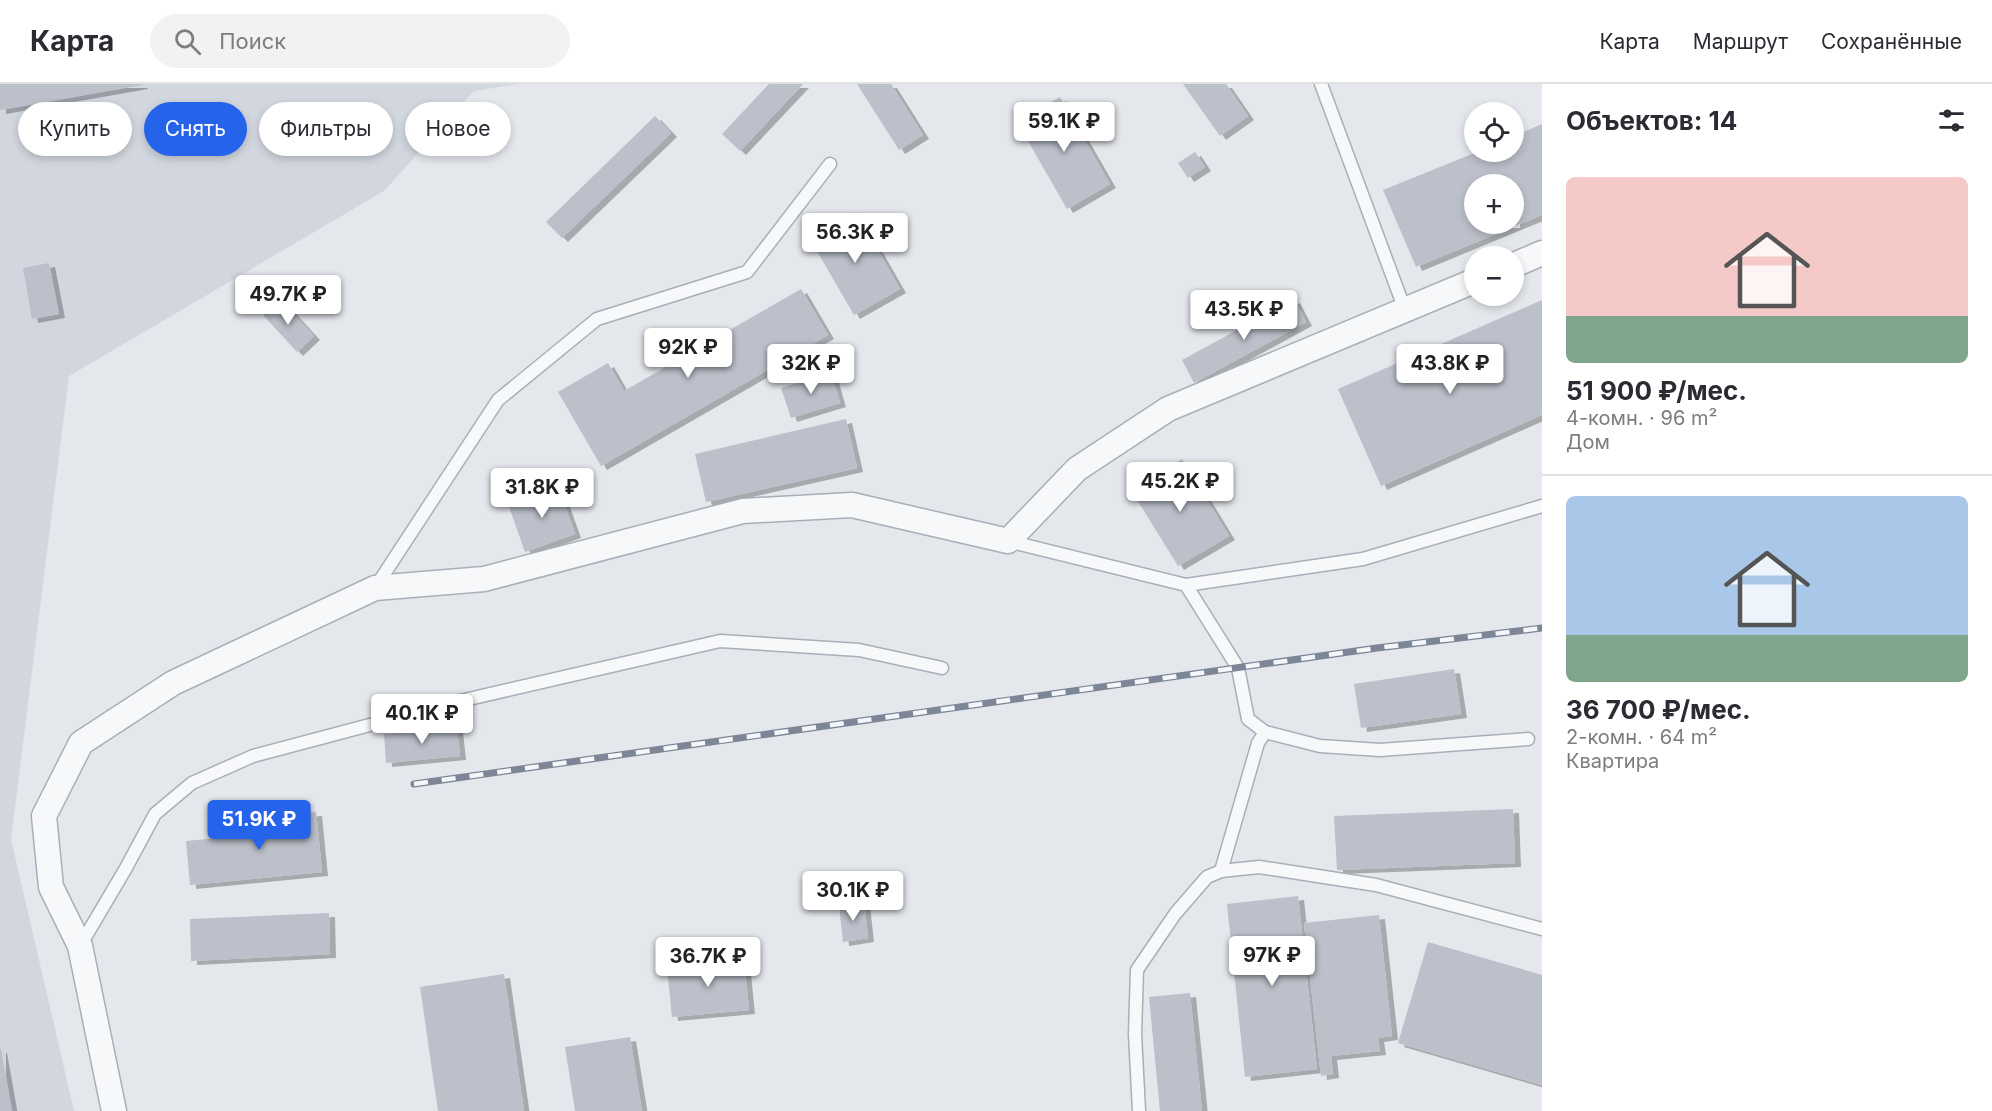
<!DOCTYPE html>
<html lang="ru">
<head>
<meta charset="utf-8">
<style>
  body { margin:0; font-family:Inter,sans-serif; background:#f2f2f3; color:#2b2b33; height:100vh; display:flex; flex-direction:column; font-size:22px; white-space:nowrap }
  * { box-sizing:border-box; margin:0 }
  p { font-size:20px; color:#7c7c81 }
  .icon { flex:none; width:33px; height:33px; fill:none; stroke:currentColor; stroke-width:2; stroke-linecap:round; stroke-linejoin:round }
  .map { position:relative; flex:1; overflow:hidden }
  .drawer { display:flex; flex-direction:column; background:#fff; width:450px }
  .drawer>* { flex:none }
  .banner { position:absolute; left:18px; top:18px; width:570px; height:54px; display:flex; gap:12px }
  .fabs { position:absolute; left:1464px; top:18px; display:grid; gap:12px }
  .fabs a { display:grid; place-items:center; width:60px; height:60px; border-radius:50%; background:#fff; box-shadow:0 3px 9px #0003; font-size:30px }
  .price { position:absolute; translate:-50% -51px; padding:0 14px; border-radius:6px; background:#fff; color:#222; font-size:20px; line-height:39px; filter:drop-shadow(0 2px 3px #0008) }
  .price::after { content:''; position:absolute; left:50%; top:36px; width:18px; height:14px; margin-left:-9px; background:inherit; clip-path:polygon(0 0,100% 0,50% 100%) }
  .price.current { background:#2563eb; color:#fff }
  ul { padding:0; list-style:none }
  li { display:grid; align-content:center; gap:12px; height:318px; padding:0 24px }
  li+li { border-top:2px solid #e1e1e2 }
  li span { display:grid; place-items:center; height:186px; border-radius:9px; color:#555 }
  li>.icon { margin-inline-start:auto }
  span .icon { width:108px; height:108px; fill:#fffc; stroke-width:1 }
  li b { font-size:26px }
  h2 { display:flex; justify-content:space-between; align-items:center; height:72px; padding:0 24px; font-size:26px }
  .tag { padding:0 21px; border-radius:27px; background:#fff; box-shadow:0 3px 9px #0003; font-size:21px; line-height:54px }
  .tag.current { background:#2563eb; color:#fff }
  header { display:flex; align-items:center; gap:36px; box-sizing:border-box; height:84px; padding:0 30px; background:#fff; border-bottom:2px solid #e1e1e2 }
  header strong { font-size:28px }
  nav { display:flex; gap:33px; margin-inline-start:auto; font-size:21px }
  .search { width:420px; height:54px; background:#f2f2f3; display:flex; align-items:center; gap:15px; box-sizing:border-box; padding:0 21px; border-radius:33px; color:#7c7c81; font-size:22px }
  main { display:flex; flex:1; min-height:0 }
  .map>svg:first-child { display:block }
  .built { fill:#d2d6de }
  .building { fill:#bbc0ca; fill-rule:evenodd; filter:url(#shadow) }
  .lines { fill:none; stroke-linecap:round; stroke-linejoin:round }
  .service-casing { stroke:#a9aeb7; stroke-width:15 }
  .minor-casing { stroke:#a9aeb7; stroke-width:27 }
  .service { stroke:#f7f8fa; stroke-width:12 }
  .minor { stroke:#f7f8fa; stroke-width:24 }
  .rail-casing { stroke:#7d8696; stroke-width:7 }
  .rail { stroke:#f4f6f9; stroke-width:4.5; stroke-dasharray:14; stroke-linecap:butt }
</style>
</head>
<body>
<header>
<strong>Карта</strong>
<div class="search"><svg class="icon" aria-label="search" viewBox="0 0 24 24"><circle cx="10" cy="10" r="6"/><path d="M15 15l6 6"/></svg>Поиск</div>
<nav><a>Карта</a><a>Маршрут</a><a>Сохранённые</a></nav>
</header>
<main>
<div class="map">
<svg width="1542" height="1027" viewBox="0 0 1542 1027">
  <defs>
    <filter id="shadow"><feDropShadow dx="6" dy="4" stdDeviation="0" flood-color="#0004"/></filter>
  </defs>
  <rect width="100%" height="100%" fill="#e4e7ec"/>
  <!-- built -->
  <polygon class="built" points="0,0 518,0 474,7 384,107 69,292 11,755 74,1027 0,1027"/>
  <!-- building -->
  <g class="building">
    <polygon points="0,0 142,0 142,1 0,26"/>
    <polygon points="769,0 803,0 740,67 722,50"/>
    <polygon points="857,0 891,0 923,51 899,66"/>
    <polygon points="1183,0 1226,0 1248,32 1220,52"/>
    <polygon points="1060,13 1110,100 1067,125 1017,38"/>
    <polygon points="655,32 671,49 562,154 546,138"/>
    <path d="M1542,40V131L1416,183L1383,106L1477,68H1514V52ZM1474,100H1514V140H1474Z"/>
    <polygon points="1195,68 1205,83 1188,94 1178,79"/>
    <polygon points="856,128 900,205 854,231 810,155"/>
    <polygon points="49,179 59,230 32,235 23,184"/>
    <polygon points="801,205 828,251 601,382 558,308 608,279 624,307"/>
    <polygon points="280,215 314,252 297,268 263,231"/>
    <polygon points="1294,215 1306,238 1194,299 1182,276"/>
    <polygon points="1542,216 1542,331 1381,402 1338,305"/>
    <polygon points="831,288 840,319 791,334 781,304"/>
    <polygon points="846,335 857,384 706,418 695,370"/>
    <polygon points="1182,375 1229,452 1178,482 1131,406"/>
    <polygon points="558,402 575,450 525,468 508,420"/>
    <polygon points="1454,585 1461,630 1361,644 1354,600"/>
    <polygon points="457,644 460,672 386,679 384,650"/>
    <polygon points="1513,725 1515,779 1337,786 1334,732"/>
    <polygon points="316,728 322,788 190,801 186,757 249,751 247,734"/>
    <polygon points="1298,812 1317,985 1245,993 1227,820"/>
    <polygon points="864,818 868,854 843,858 839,821"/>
    <polygon points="329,829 330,870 191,877 190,835"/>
    <polygon points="1379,831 1392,952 1378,954 1380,967 1331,972 1333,990 1321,992 1304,839"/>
    <polygon points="1428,858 1542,891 1542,1001 1398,959"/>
    <polygon points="744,876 749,926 672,933 667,883"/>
    <polygon points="504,890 524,1027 438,1027 420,903"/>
    <polygon points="1190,909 1202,1027 1160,1027 1149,913"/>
    <polygon points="630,953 642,1027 575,1027 565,963"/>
    <polygon points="0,965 1,965 12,1027 0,1027"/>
  </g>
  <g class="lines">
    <!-- service casing -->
    <g class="service-casing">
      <g id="service">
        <polyline points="1321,0 1405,226"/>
        <polyline points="1008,457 1186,501 1238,584 1248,635 1265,648 1320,662 1380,666 1528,655"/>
        <polyline points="1186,501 1363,475 1542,422"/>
        <polyline points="375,504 498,316 597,235 747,188 830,80"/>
        <polyline points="1221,787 1258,659 1265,648"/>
        <polyline points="80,862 126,784 155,730 192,699 253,672 460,617 720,557 859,566 942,584"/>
        <polyline points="1139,1027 1135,950 1137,886 1175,830 1207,793 1221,787 1259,783 1376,801 1542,845"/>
      </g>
    </g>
    <!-- minor casing -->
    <g class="minor-casing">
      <g id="minor">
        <polyline points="1514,181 1542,169"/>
        <polyline points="114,1027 80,862 51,803 44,732 81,659 173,599 375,504 484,495 743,427 852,421 1008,457 1077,385 1168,325 1474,197"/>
      </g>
    </g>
    <!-- service -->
    <use href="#service" class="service"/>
    <!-- minor -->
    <use href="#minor" class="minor"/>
    <!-- rail casing -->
    <g class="rail-casing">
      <polyline id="rail" points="414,700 1377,564 1542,544"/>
    </g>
    <!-- rail -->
    <use href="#rail" class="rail"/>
  </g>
</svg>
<div class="fabs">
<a><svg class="icon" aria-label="locate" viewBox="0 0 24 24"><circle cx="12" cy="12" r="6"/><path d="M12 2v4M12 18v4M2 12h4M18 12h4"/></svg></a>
<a>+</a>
<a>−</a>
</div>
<b class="price" style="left:1064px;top:69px">59.1K ₽</b>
<b class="price" style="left:855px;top:180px">56.3K ₽</b>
<b class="price" style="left:288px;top:242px">49.7K ₽</b>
<b class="price" style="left:1244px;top:257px">43.5K ₽</b>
<b class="price" style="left:688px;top:295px">92K ₽</b>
<b class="price" style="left:811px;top:311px">32K ₽</b>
<b class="price" style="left:1450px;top:311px">43.8K ₽</b>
<b class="price" style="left:1180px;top:429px">45.2K ₽</b>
<b class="price" style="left:542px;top:435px">31.8K ₽</b>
<b class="price" style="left:422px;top:661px">40.1K ₽</b>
<b class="price current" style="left:259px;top:767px">51.9K ₽</b>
<b class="price" style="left:853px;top:838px">30.1K ₽</b>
<b class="price" style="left:1272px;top:903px">97K ₽</b>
<b class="price" style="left:708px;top:904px">36.7K ₽</b>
<div class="banner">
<a class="tag">Купить</a>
<a class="tag current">Снять</a>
<a class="tag">Фильтры</a>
<a class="tag">Новое</a>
</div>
</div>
<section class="drawer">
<h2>Объектов: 14<svg class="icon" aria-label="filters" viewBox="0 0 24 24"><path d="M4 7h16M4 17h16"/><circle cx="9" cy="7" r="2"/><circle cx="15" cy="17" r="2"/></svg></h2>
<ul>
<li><span style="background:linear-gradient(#f6c9c9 75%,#7fa58c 0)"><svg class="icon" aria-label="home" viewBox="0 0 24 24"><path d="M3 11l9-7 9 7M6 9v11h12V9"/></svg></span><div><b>51 900 ₽/мес.</b><p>4-комн. · 96 m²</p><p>Дом</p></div></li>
<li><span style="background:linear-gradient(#a9c7e8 75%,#7fa58c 0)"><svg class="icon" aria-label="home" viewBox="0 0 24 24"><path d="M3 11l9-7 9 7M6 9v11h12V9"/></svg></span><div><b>36 700 ₽/мес.</b><p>2-комн. · 64 m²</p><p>Квартира</p></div></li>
</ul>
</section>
</main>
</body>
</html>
